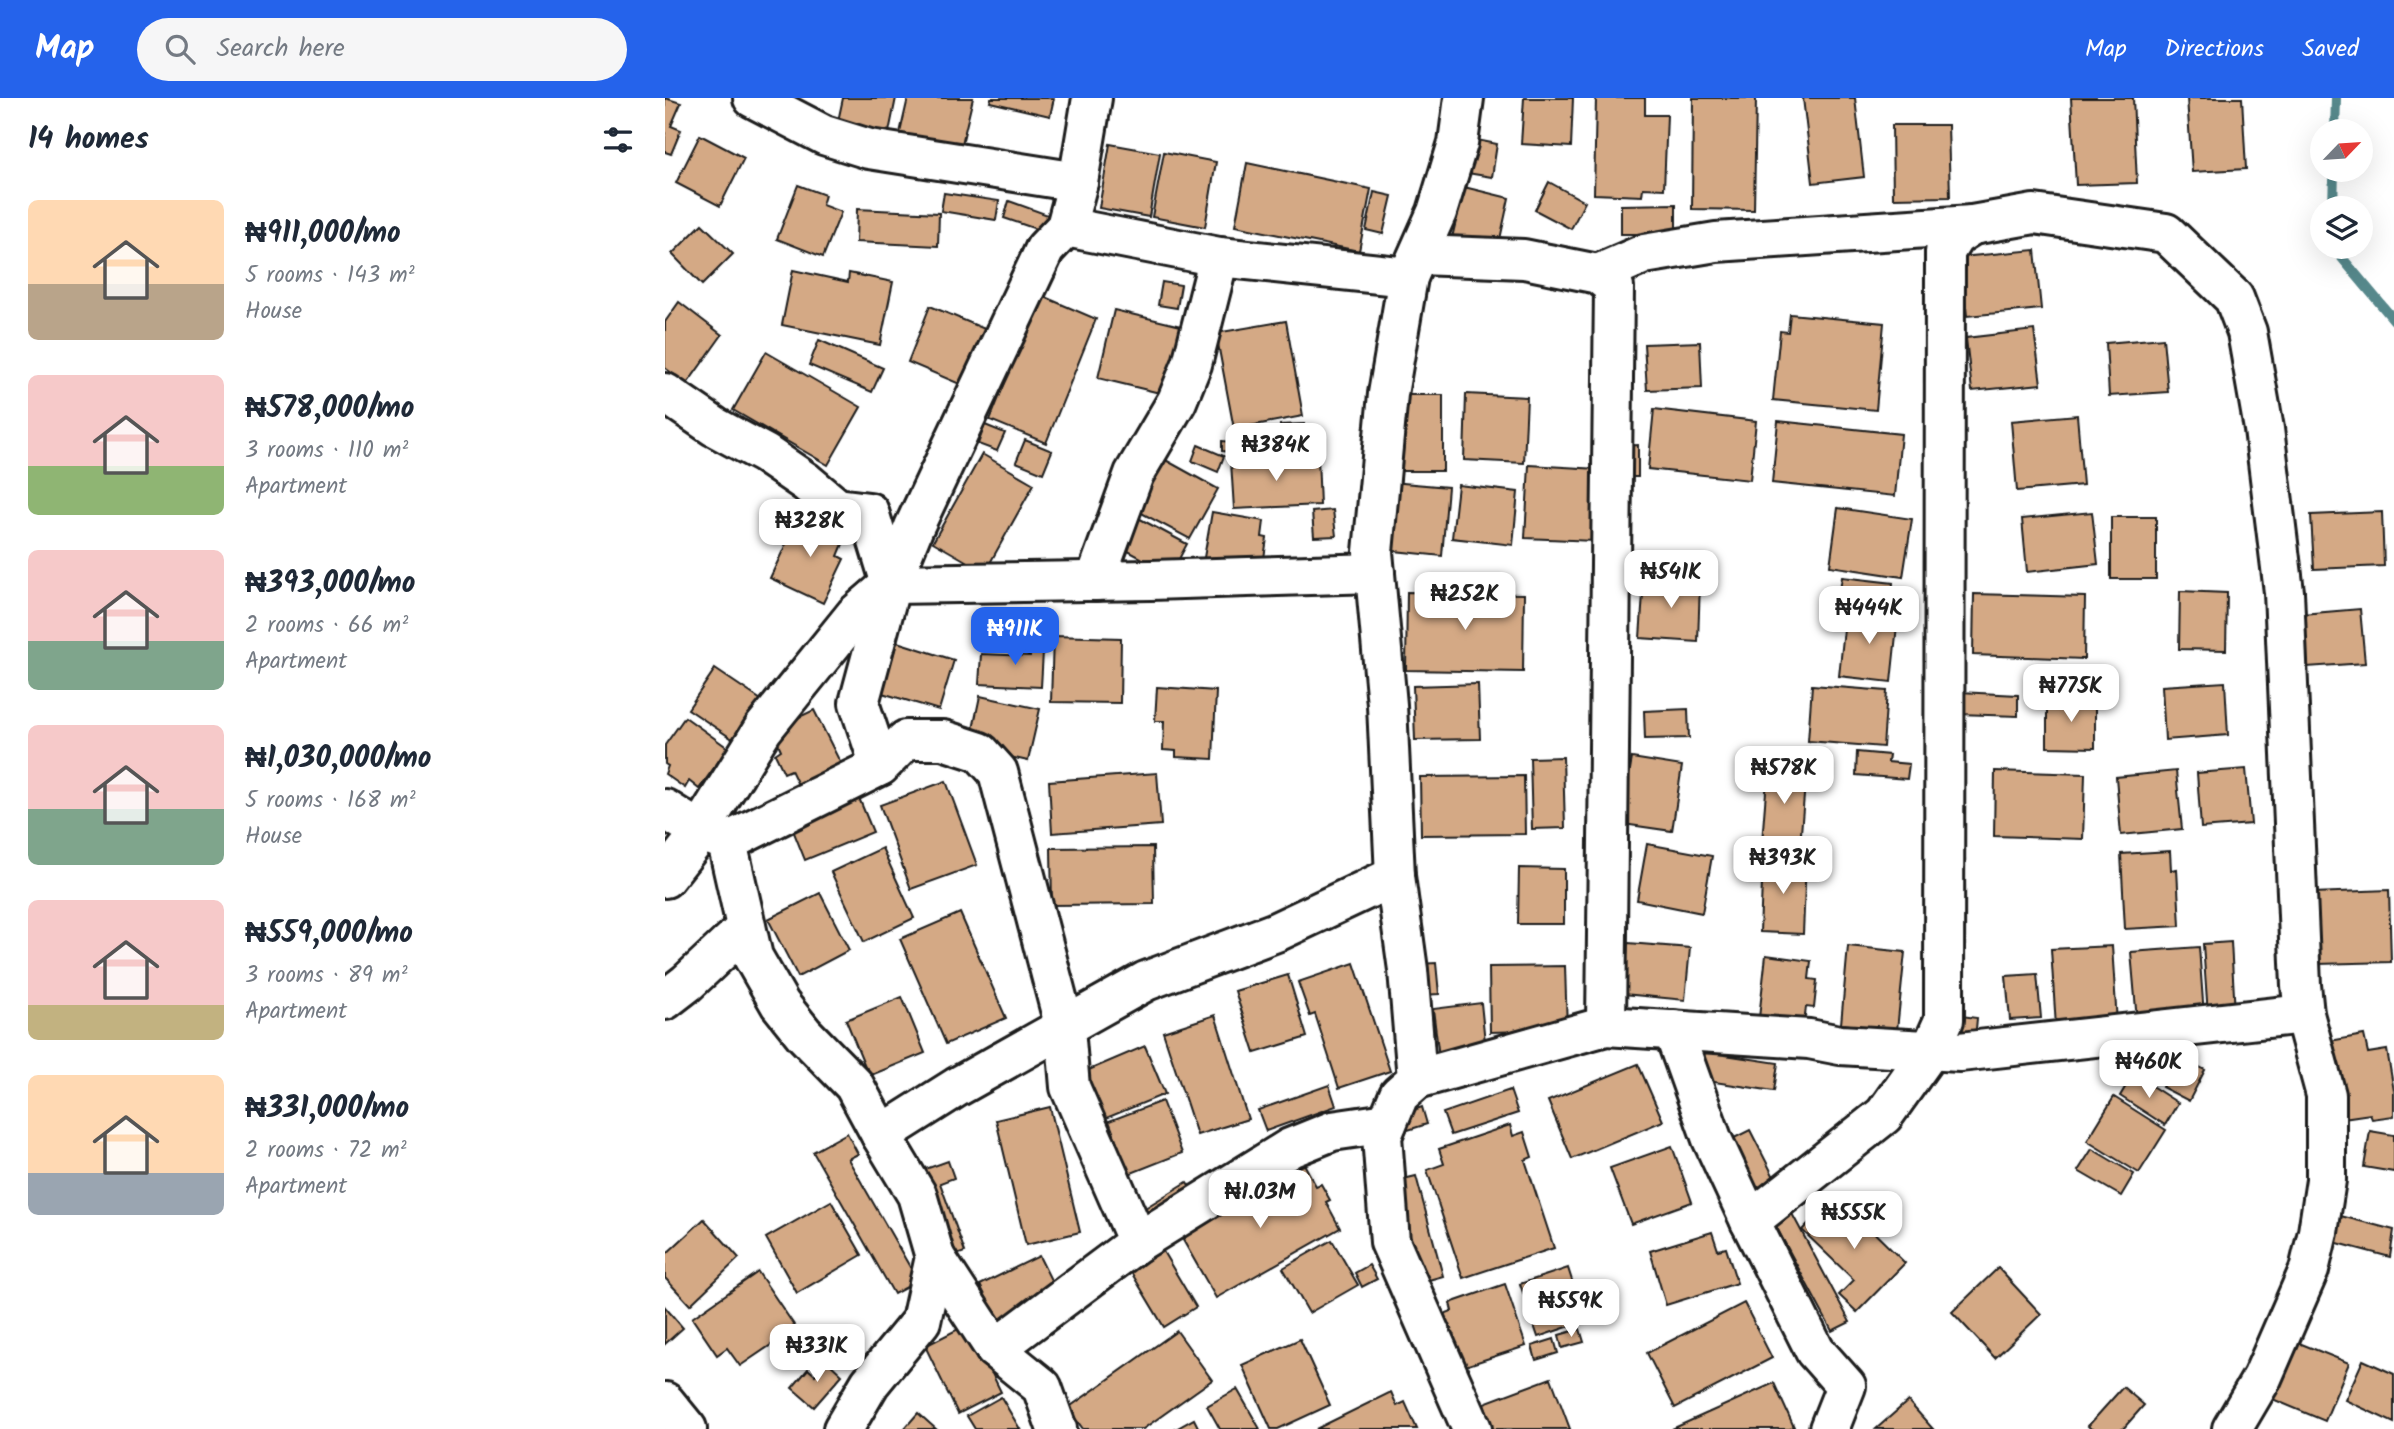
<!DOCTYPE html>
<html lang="en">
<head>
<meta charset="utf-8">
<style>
  body { margin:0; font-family:Kalam,sans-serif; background:#f6f6f7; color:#1f2937; height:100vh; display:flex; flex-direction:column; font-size:26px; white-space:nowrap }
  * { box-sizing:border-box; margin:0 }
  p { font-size:23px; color:#747a83 }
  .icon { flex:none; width:38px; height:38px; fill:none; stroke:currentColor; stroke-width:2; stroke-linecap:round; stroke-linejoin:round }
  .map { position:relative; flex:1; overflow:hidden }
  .panel { display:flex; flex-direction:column; background:#fff; width:665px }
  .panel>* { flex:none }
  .needle { width:46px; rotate:65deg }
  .tools { position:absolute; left:1645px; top:21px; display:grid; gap:14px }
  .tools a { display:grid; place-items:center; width:63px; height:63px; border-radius:50%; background:#fff; box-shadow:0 7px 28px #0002; font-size:35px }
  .price { position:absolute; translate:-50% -60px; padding:0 16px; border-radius:14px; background:#fff; color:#222; font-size:23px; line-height:46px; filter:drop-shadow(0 2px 4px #0008) }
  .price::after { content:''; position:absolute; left:50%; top:42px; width:21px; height:16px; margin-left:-10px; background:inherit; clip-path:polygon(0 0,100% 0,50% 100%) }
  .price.selected { background:#2563eb; color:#fff }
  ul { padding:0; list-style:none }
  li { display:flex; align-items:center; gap:21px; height:175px; padding:0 28px }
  li span { display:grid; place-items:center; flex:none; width:196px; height:140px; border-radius:10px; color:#555 }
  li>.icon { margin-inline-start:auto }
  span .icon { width:84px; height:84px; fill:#fffc; stroke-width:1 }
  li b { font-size:30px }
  h2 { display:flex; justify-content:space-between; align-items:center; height:84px; padding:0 28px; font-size:30px }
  header { display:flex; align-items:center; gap:42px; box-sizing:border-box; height:98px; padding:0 35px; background:#2563eb; color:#fff }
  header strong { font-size:33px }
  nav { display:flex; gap:38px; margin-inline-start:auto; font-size:24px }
  .search { width:490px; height:63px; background:#f6f6f7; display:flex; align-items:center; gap:18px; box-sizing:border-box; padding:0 24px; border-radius:38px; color:#747a83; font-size:26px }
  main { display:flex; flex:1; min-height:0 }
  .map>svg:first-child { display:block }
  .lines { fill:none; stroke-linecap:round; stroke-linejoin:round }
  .stream { stroke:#57888b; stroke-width:10 }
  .building { fill:#d4a985; stroke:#1c1c1c; stroke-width:2 }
  .minor-casing { stroke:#1c1c1c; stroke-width:44 }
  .minor { stroke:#fff; stroke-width:38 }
</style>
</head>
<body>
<header>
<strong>Map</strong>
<div class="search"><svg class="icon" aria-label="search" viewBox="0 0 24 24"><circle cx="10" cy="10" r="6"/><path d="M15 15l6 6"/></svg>Search here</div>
<nav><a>Map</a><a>Directions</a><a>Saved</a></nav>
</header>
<main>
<section class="panel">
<h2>14 homes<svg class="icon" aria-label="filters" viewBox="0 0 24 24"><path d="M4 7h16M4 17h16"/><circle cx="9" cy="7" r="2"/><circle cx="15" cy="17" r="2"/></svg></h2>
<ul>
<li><span style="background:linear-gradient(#ffd9b3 60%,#b9a48a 0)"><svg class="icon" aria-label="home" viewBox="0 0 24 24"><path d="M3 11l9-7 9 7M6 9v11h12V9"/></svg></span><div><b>₦911,000/mo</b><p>5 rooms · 143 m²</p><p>House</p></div></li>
<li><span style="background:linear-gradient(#f6c9c9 65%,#8fb573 0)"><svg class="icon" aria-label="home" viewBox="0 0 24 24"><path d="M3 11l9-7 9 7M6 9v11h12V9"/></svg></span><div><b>₦578,000/mo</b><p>3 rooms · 110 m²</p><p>Apartment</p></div></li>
<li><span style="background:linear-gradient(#f6c9c9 65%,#7fa58c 0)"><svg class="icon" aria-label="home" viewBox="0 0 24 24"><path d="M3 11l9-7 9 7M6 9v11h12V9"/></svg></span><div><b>₦393,000/mo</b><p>2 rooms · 66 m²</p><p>Apartment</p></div></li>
<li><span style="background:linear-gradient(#f6c9c9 60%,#7fa58c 0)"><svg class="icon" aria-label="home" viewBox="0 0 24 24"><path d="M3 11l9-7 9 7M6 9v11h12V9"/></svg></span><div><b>₦1,030,000/mo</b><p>5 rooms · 168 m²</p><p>House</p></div></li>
<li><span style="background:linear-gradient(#f6c9c9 75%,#c2b280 0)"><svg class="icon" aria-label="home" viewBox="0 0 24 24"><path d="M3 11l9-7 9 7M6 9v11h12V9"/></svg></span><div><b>₦559,000/mo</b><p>3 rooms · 89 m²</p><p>Apartment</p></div></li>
<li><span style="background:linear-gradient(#ffd9b3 70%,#9aa5b1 0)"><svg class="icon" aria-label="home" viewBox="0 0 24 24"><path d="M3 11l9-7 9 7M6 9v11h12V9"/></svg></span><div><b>₦331,000/mo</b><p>2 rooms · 72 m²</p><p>Apartment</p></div></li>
</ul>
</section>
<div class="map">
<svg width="1729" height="1331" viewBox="0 0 1729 1331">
  <rect width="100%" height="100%" fill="#fff"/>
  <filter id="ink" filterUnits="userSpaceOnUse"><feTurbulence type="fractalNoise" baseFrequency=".0143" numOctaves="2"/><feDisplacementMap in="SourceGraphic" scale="14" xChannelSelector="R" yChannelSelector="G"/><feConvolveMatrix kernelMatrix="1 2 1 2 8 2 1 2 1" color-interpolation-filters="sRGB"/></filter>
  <g filter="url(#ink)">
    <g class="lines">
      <!-- stream -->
      <g class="stream">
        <polyline points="1670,33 1671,0"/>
        <polyline points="1668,110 1669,72"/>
        <polyline points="1668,149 1729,222"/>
      </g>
    </g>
    <!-- building -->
    <g class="building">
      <polygon points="0,0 16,5 6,28 16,32 6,56 0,54"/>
      <polygon points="178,0 231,0 223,39 172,28"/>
      <polygon points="243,0 308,0 296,50 235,35"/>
      <polygon points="326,0 389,0 385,18 325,4"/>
      <polygon points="859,0 908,0 906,49 856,46"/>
      <polygon points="931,0 980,0 980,17 1002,17 999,91 978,90 977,98 929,96"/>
      <polygon points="1028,0 1091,0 1089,112 1027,111"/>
      <polygon points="1138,0 1190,0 1199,79 1148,85"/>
      <polygon points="1406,0 1468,0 1472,85 1411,87"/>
      <polygon points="1522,0 1577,0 1581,71 1527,74"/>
      <polygon points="1227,27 1283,27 1285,99 1228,100"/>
      <polygon points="35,37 79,60 55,108 11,85"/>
      <polygon points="802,40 832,46 827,79 796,74"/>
      <polygon points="445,46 495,55 484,119 434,110"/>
      <polygon points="499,54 551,64 540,129 487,119"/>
      <polygon points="582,65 706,91 694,153 570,128"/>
      <polygon points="884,84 920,104 906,131 870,112"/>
      <polygon points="133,87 160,97 157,107 176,114 158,159 112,141"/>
      <polygon points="799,89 844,100 832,155 786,144"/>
      <polygon points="709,94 727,98 718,136 701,132"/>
      <polygon points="279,95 334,103 331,122 276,113"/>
      <polygon points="344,103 383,117 377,133 339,120"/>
      <polygon points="1011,106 1011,136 956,136 956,107"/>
      <polygon points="192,111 274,115 273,148 191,144"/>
      <polygon points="37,126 68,156 37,187 7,156"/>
      <polygon points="1370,152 1376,211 1302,218 1296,159"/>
      <polygon points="128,172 183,184 184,175 228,184 215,247 117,227"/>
      <polygon points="497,184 516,187 512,210 493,207"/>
      <polygon points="375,197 431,221 381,345 325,322"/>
      <polygon points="14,204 57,237 22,286 0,270 0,224"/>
      <polygon points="265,208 327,234 304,290 243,264"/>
      <polygon points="449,212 516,228 499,296 433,280"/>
      <polygon points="1125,216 1219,225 1211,312 1108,302 1115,233 1123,234"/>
      <polygon points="621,223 638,318 569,331 551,235"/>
      <polygon points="1369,232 1376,286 1307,293 1301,240"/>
      <polygon points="1498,240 1503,294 1444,298 1441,245"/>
      <polygon points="154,242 218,270 207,294 144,267"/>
      <polygon points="1035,244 1037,290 982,292 979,246"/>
      <polygon points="101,254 196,309 163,367 68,312"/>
      <polygon points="801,296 862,299 859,365 799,362"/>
      <rect x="737" y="297" width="41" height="76"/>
      <polygon points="989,311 1091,323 1085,382 983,371"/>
      <polygon points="1412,317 1418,387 1352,393 1346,323"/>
      <polygon points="1113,323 1236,336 1230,398 1107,385"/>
      <polygon points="639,326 639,346 630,346 630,352 605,353 604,337 615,336 615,327"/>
      <polygon points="320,327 340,335 332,353 313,346"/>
      <polygon points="360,342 387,353 378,375 351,364"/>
      <polygon points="557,343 596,347 596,357 557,353"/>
      <polygon points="533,347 559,358 553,374 527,363"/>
      <polygon points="973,347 973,379 956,379 955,348"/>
      <polygon points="486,354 553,391 525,441 467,410"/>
      <polygon points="317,356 369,386 320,474 268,444"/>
      <polygon points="653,359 655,407 569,411 566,364"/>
      <polygon points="864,367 933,371 929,443 860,440"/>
      <polygon points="726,384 783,389 777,458 720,452"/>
      <polygon points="793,387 853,394 848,447 787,440"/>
      <polygon points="1173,410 1247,421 1238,479 1165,468"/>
      <polygon points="668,412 671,438 649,439 647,414"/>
      <polygon points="547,414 599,423 597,439 602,440 597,474 537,471"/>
      <polygon points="1427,414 1433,466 1362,474 1357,421"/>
      <polygon points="1717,414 1719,468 1649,471 1646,417"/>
      <polygon points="464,415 522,446 506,476 448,445"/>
      <polygon points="135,416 175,434 171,443 178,446 173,458 179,461 158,505 105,480"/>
      <rect x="1446" y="419" width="45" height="62"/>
      <polygon points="1177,479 1228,485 1226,505 1174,498"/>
      <polygon points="979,481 1035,484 1033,544 975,540"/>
      <polygon points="1515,493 1562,495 1561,552 1514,551"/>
      <polygon points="742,494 859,496 858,574 741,572"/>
      <polygon points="1309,496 1420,499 1419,561 1308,557"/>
      <polygon points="1695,511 1700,565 1642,569 1637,516"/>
      <polygon points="1181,512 1233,518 1226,584 1174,578"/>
      <polygon points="324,528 361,533 359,554 322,549"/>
      <polygon points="366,535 379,536 376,589 314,586 316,556 365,558"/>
      <polygon points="388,538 456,540 455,605 386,604"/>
      <polygon points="232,544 289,562 274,612 217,595"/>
      <polygon points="50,571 105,608 78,648 23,611"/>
      <polygon points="1560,584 1563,637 1500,642 1497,588"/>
      <polygon points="813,586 815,641 750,642 748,588"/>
      <polygon points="1147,587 1222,593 1218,649 1143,643"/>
      <polygon points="492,589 551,593 548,661 511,659 511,653 498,652 499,623 490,623"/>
      <polygon points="1294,594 1353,597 1353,618 1293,616"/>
      <polygon points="315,598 375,611 363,663 304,650"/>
      <polygon points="1382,602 1430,603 1430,650 1382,649"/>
      <polygon points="1023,611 1024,640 980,641 979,613"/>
      <polygon points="149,612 177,668 134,689 126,672 119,675 110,656 116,652 107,632"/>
      <polygon points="20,619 63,650 34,691 24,683 20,690 0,676 3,668 0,666 0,647"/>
      <polygon points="1192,654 1224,657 1223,664 1244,666 1242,681 1191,677"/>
      <polygon points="898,659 900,730 867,731 865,660"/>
      <polygon points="967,660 1017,668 1007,733 951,725 960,701"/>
      <polygon points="1103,668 1141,672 1135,748 1097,744"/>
      <polygon points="1581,671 1586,726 1536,730 1532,675"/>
      <polygon points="1330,673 1420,676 1418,741 1329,738"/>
      <polygon points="1511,673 1517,731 1456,737 1451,679"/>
      <polygon points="492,675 496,727 387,735 384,683"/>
      <polygon points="859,678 860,736 756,737 755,679"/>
      <polygon points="281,683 312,767 246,791 215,707"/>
      <polygon points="194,700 208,734 140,762 126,727"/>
      <polygon points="982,746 1047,758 1037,815 972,802"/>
      <polygon points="488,749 489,806 387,807 386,750"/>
      <polygon points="217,750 249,820 199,844 166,774"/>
      <polygon points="1505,753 1506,772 1512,771 1515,828 1460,831 1456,756"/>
      <polygon points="1098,760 1141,762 1138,836 1095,834"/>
      <polygon points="854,770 899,771 899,826 853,826"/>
      <polygon points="1724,792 1726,864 1652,866 1648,795"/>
      <polygon points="155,795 184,852 133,879 103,821"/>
      <polygon points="295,815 341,920 281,946 235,841"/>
      <polygon points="1566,844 1570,915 1543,917 1538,846"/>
      <polygon points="963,845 1025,850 1020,902 959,896"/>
      <polygon points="1183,848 1240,854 1232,932 1176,926"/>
      <polygon points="1447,848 1452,925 1391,929 1386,851"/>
      <polygon points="1534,849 1539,918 1472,923 1466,854"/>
      <polygon points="1101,857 1146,863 1144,881 1152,882 1149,910 1141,909 1139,926 1094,920"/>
      <polygon points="689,865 725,973 674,990 650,916 645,918 633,884"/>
      <polygon points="771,865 774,896 757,897 754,866"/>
      <polygon points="900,868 902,932 825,934 824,869"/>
      <polygon points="1372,876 1376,920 1345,922 1341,878"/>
      <polygon points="623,877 642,939 590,955 570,893"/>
      <polygon points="237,899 260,955 204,978 181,922"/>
      <polygon points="816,905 821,954 774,959 768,911"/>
      <polygon points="550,917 583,1021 532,1037 498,934"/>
      <polygon points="1289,917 1312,920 1310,942 1287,939"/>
      <polygon points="1699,937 1703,955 1722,952 1729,993 1729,1018 1707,1021 1705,1016 1671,1021 1659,944"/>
      <polygon points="480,948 500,996 439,1021 419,974"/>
      <polygon points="1040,954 1113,965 1109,993 1036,982"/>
      <polygon points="1513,958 1540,972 1524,1003 1497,989"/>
      <polygon points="973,966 998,1023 907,1061 883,1003"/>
      <polygon points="1468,976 1513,1005 1500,1027 1455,998"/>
      <polygon points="664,987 671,1008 601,1033 593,1012"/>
      <polygon points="845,992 853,1015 786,1037 778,1015"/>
      <polygon points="1449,999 1501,1032 1474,1075 1422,1043"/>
      <polygon points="497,1003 517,1055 464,1076 444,1023"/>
      <polygon points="385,1009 415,1134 361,1147 331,1022"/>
      <polygon points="757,1009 762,1026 743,1032 738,1016"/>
      <polygon points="845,1027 848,1038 859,1034 867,1059 860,1062 889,1150 798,1180 762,1072 779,1066 774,1051"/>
      <polygon points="1085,1032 1110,1081 1082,1095 1057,1046"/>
      <polygon points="1705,1033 1729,1037 1729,1074 1699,1069"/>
      <polygon points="182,1035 193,1056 183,1061 253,1183 229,1196 148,1054"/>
      <polygon points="1007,1048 1027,1104 966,1126 945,1070"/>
      <polygon points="1427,1051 1469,1076 1456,1098 1413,1073"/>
      <polygon points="283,1063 289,1080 275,1085 300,1154 283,1160 252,1074"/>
      <polygon points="638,1064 651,1088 656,1086 665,1102 661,1104 675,1130 551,1200 514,1135"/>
      <polygon points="751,1078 778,1178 753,1185 726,1084"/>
      <polygon points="522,1084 534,1103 491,1130 480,1110"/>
      <polygon points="1171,1097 1240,1165 1192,1214 1174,1197 1189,1182 1137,1132"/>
      <polygon points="166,1103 197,1157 132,1195 101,1140"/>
      <polygon points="1124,1110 1185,1224 1167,1233 1106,1119"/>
      <polygon points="1672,1117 1729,1132 1725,1159 1665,1143"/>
      <polygon points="39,1121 74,1160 25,1207 0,1180 0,1157"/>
      <polygon points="1047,1134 1053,1152 1061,1150 1072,1185 1001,1207 985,1153"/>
      <polygon points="490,1140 531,1209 499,1229 457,1159"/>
      <polygon points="667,1142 693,1187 644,1215 618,1170"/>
      <polygon points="374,1158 393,1196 334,1226 315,1187"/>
      <polygon points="704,1167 712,1181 697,1189 690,1175"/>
      <polygon points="903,1170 920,1223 873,1239 855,1186"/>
      <polygon points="1333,1170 1376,1216 1330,1260 1287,1214"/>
      <polygon points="93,1174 131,1230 75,1268 62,1250 52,1257 27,1220"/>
      <polygon points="840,1186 861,1248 788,1272 771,1219 787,1213 785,1205"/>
      <polygon points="1079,1205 1107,1260 1010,1310 982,1255"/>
      <polygon points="0,1209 18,1230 0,1246"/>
      <polygon points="303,1226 336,1294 293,1316 260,1248"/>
      <polygon points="915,1231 919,1244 897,1250 894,1237"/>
      <polygon points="512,1233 547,1282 478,1331 418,1331 403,1310"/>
      <polygon points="635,1241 665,1307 613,1331 606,1331 577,1267"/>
      <polygon points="889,1241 893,1255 871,1262 867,1248"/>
      <polygon points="1629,1243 1684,1265 1660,1323 1605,1300"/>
      <polygon points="1698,1262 1729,1276 1729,1325 1680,1302"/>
      <polygon points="162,1263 177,1277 149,1309 127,1290 143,1271 150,1277"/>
      <polygon points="886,1280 905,1331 828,1331 819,1305"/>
      <polygon points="1109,1285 1129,1329 1125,1331 1007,1331"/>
      <polygon points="1458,1289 1479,1307 1458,1331 1426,1331 1423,1328"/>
      <polygon points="572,1291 595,1331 555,1331 542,1308"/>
      <polygon points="726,1294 732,1308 740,1304 752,1331 651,1331"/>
      <polygon points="336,1299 355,1331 310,1331 302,1318"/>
      <polygon points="1243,1303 1268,1331 1211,1331"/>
      <polygon points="253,1315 271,1331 239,1331"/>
      <polygon points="529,1321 534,1331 511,1331"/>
    </g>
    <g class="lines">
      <!-- minor casing -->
      <g class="minor-casing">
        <g id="minor">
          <polyline points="88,0 159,37 204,51 413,84"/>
          <polyline points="799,0 793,45 772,114 743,179 723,296 708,454 722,607 730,778 743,872 752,981 734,997 717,1038 725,1144 807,1331"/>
          <polyline points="401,129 554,159 743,179"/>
          <polyline points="754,157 859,161 933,176 949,189 941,928"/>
          <polyline points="933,176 979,156 1051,144 1307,127 1369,116 1501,135 1569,200 1582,234 1599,331 1619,494 1636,887 1639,916 1661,997 1661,1082 1653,1134 1644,1172 1597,1280 1567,1331"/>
          <polyline points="0,295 50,329 100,356 141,384 172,410 204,414 226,486"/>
          <polyline points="430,483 469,376 512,303 527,266 554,159"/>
          <polyline points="215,668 194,605 226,486 249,429 380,151 401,129 413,84 427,0"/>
          <polyline points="0,711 33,732 62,744 88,859 115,906 139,936 189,987 216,1037"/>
          <polyline points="62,744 215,668 241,642 278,642 315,654 333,674 400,930 405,989 473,1144 330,1251"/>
          <polyline points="0,780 26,747 98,631 190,517 226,486 486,482 710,475"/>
          <polyline points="0,902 22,885 81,830"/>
          <polyline points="1008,932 1047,1041 1085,1123 1150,1253 1181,1288 1164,1331"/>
          <polyline points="752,981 941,928 1144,941 1175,947 1295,954 1639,916"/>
          <polyline points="1085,1123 1219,1017 1266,951 1279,922 1280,154 1290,138 1307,127"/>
          <polyline points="473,1144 625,1050 667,1033 722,1025"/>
          <polyline points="270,1159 330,1251 377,1289 392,1331"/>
          <polyline points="0,1304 22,1331"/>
          <polyline points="178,1331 205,1285 256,1223 270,1159 252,1097 216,1037 292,989 481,883 611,834 730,778"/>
        </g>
      </g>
      <!-- minor -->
      <use href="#minor" class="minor"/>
    </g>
  </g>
</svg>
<div class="tools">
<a><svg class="needle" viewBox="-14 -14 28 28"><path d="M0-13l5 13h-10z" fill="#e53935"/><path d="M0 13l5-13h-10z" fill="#747a83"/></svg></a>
<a><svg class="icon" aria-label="layers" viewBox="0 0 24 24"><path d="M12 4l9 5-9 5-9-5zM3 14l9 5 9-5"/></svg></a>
</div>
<b class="price" style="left:611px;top:385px">₦384K</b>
<b class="price" style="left:145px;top:461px">₦328K</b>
<b class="price" style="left:1006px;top:512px">₦541K</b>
<b class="price" style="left:800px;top:534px">₦252K</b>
<b class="price" style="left:1204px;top:548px">₦444K</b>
<b class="price selected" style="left:350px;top:569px">₦911K</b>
<b class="price" style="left:1406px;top:626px">₦775K</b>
<b class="price" style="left:1119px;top:708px">₦578K</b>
<b class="price" style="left:1118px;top:798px">₦393K</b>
<b class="price" style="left:1484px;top:1002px">₦460K</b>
<b class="price" style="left:595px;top:1132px">₦1.03M</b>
<b class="price" style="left:1189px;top:1153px">₦555K</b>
<b class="price" style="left:906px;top:1241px">₦559K</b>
<b class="price" style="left:152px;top:1286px">₦331K</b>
</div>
</main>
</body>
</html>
